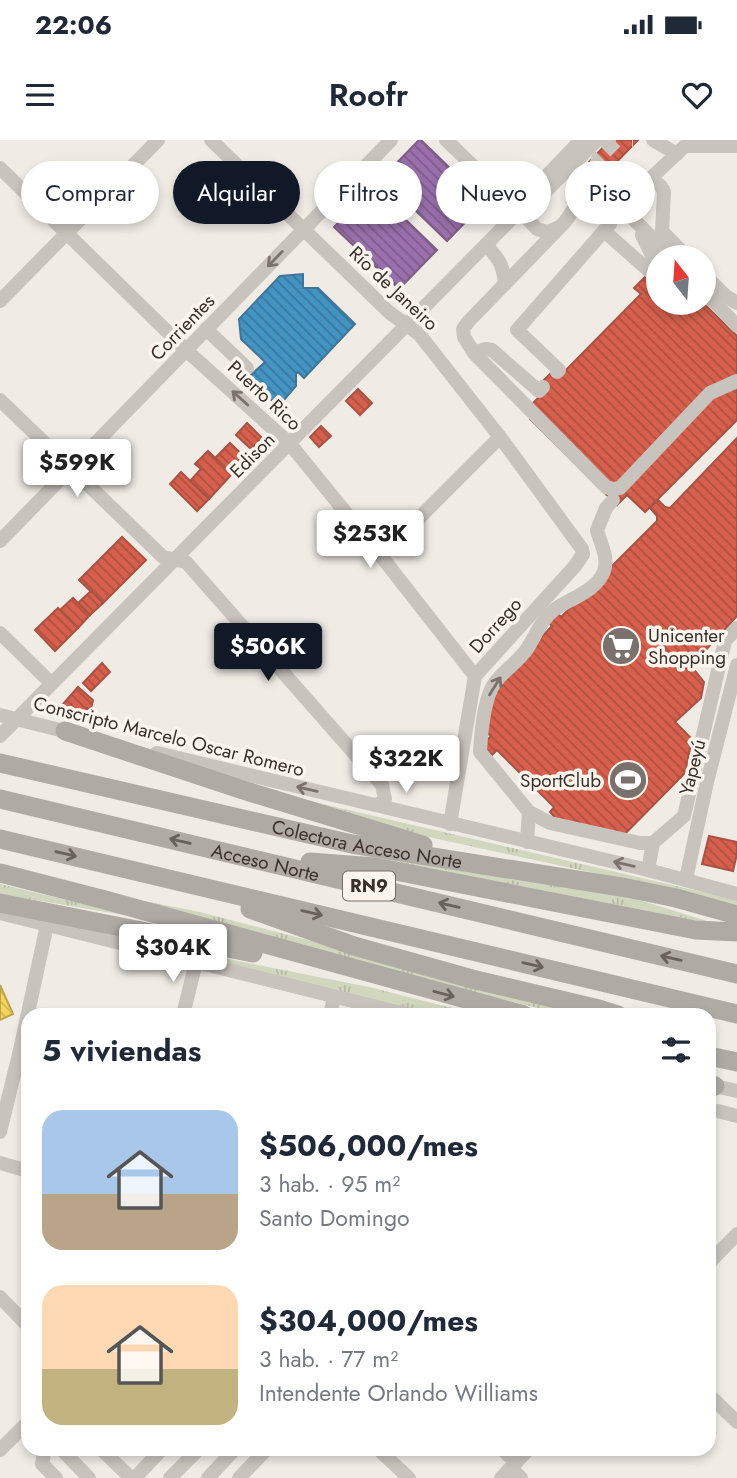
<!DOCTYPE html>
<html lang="es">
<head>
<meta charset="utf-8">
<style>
  body { margin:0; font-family:Jost,sans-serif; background:#f2f2f3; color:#1f2937; height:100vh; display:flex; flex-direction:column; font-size:26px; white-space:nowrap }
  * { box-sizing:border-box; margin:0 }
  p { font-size:23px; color:#747a83 }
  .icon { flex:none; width:38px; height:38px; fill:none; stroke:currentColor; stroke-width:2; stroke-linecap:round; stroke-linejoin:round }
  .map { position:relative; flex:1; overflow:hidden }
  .sheet { position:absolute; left:21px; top:868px; width:695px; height:448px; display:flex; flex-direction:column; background:#fff; border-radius:21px; box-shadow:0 4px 10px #0003 }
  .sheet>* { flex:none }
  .hud { position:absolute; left:21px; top:21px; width:696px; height:63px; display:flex; gap:14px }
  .needle { width:46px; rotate:343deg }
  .buttons { position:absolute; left:646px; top:105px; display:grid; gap:14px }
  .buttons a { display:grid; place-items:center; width:70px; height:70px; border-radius:50%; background:#fff; box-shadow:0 4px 10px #0003; font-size:35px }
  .price { position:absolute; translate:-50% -60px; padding:0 16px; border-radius:7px; background:#fff; color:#222; font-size:23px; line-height:46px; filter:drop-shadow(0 2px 4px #0008) }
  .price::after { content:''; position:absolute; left:50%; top:42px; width:21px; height:16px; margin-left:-10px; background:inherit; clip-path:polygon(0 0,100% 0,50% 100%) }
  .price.selected { background:#111827; color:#fff }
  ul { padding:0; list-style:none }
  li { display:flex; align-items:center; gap:21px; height:175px; padding:0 21px }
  li span { display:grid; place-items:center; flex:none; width:196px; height:140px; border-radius:21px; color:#555 }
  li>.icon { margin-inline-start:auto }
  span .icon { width:84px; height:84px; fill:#fffc; stroke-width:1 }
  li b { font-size:30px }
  h2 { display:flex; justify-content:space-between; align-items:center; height:84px; padding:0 21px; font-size:30px }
  .pill { padding:0 24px; border-radius:32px; background:#fff; box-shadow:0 4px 10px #0003; font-size:24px; line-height:63px }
  .pill.selected { background:#111827; color:#fff }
  .status { display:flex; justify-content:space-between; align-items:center; height:49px; padding:0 35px; background:#fff; direction:ltr }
  .status svg { height:19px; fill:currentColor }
  header { display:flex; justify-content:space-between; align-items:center; height:91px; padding:0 21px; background:#fff; font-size:32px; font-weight:600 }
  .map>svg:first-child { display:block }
  .grass { fill:url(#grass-tufts) }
  .homes { fill:url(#homes-back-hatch); stroke:#bea44d; stroke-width:2 }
  .shops { fill:url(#shops-back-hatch); stroke:#a85243; stroke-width:2 }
  .offices { fill:url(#offices-back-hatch); stroke:#7d5d85; stroke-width:2 }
  .schools { fill:url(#schools-back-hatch); stroke:#417595; stroke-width:2 }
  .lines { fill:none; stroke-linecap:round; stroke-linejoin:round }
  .minor-tunnel { stroke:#ccc6c0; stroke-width:14; stroke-dasharray:14 7; stroke-linecap:butt }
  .minor { stroke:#c9c3be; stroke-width:14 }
  .highway { stroke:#afaaa4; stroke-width:19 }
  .oneway { stroke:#7b726d }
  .oneway2 { stroke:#69615b }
  .labels { text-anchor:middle; stroke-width:7; stroke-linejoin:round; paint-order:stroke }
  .shield { fill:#fbf5ee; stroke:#756b66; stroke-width:2 }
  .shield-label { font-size:18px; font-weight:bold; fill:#3b302b }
  .street-label { font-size:19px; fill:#3b302b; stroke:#fbf5ee }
  .poi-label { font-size:19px; fill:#3b302b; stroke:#fbf5ee; text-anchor:start }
</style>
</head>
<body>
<div class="status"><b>22:06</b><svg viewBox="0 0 49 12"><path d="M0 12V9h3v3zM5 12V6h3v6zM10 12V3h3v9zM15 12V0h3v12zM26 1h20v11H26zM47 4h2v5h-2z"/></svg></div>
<header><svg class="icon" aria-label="menu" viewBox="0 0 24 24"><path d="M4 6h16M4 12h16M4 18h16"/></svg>Roofr<svg class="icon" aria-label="heart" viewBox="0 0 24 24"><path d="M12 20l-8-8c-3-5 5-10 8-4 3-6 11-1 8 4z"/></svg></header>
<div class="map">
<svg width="737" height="1338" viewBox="0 0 737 1338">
  <defs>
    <pattern id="grass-tufts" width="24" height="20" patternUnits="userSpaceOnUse" patternTransform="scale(1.75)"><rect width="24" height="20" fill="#d1d6bf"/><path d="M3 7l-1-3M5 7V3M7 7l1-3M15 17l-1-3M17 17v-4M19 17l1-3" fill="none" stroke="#b4b8a4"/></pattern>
    <pattern id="homes-back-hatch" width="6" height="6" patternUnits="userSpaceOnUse" patternTransform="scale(1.75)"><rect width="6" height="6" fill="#f6d55c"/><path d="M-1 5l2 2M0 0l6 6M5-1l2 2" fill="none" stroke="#d4b750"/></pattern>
    <pattern id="shops-back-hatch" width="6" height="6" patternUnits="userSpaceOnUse" patternTransform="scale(1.75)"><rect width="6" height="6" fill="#d6604d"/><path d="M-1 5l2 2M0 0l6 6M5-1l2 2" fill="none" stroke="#af5040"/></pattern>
    <pattern id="offices-back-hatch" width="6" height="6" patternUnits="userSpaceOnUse" patternTransform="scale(1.75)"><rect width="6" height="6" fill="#9970ab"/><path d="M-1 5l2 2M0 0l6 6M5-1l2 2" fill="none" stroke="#7e5c8b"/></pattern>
    <pattern id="schools-back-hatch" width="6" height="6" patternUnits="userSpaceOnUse" patternTransform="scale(1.75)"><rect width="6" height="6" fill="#4393c3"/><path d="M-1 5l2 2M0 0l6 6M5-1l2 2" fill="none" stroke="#39789f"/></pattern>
  </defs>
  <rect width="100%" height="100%" fill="#f0ebe5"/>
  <!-- grass -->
  <g class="grass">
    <polygon points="275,653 737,760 737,769 663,748 433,698"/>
    <polygon points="344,712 633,758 720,785"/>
    <polygon points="0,744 141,778 0,754"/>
    <polygon points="123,757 200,772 594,875 567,875 427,841"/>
    <polygon points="67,787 369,847 480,875 433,875"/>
  </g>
  <!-- homes -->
  <polygon class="homes" points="0,845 13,874 0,880"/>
  <!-- shops -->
  <g class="shops">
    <polygon points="610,0 638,0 603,36 589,22"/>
    <polygon points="649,133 658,134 658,163 703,163 737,196 737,280 645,372 627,355 617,365 530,279 532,264 546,250 540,244 555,229 561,235 641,154 634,148"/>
    <polygon points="358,249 372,263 360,275 346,261"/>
    <polygon points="247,283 262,298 251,309 236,295"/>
    <polygon points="321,286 331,296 319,307 310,297"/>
    <polygon points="737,298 737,476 691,526 704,542 701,558 675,582 692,599 685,633 623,696 585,687 577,681 574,683 558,681 550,672 554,667 497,610 492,615 483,605 491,596 487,593 493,548 552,486 545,480 555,471 561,477 657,381 657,376 650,368 658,360 665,367 670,368"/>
    <polygon points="230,303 247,319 232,334 215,318"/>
    <polygon points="208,311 232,334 209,359 190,341 201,329 195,324"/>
    <polygon points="181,332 209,359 197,371 170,344"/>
    <polygon points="122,397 146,420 103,463 79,440"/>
    <polygon points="91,451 103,463 90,475 78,463"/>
    <polygon points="73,458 90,475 78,488 60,470"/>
    <polygon points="58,468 78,488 55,511 35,490"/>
    <polygon points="102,523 110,532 91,551 83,543"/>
    <polygon points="78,547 93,560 91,569 87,568 86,574 64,569 63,564"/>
    <polygon points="709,696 737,702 737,714 733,731 702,724"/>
  </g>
  <!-- offices -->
  <g class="offices">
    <polygon points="419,0 421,0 485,62 447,101 382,38"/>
    <polygon points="373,48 437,110 399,149 334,87"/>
  </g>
  <!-- schools -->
  <polygon class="schools" points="303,134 303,148 318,148 355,184 304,238 298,232 296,234 296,246 284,260 268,260 254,247 251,235 265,222 241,199 239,179 280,136"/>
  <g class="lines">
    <!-- minor-tunnel -->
    <g class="minor-tunnel">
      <polyline points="632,0 633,0"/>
      <polyline points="595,29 598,19 617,0"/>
    </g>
    <!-- minor -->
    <g class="minor">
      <polyline points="211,0 390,173 419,194 500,297 582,409 583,414 575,426 475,536 450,684"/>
      <path d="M446,0L520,71L537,89L547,92C553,90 559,88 563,84C577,68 584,47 595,29"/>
      <polyline points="607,0 609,2"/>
      <polyline points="653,0 677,14"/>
      <polyline points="0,28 186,210 290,304 381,416 475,536"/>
      <path d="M648,43C657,42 661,44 664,52L662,91L687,117"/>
      <polyline points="603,58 608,48 607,31"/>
      <path d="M579,59C584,58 591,57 596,57C619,58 654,101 670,117"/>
      <polyline points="530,60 540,57 597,0"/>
      <polyline points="629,76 629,64 634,54 685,6 737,6"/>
      <polyline points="561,86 468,182 463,189 464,197 474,213 606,347 612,349 620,348 710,253 737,241"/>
      <polyline points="604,91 654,135"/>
      <polyline points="642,95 658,128"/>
      <path d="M486,105C499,119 503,124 505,144"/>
      <polyline points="704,135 727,157 737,163"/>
      <polyline points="704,151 737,186"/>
      <polyline points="0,161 158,0"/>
      <polyline points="206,189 247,228"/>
      <polyline points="474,213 485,209 492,210 539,251 543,247"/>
      <path d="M557,232L559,230L517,190L610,84C604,67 589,66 573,70"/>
      <polyline points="0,260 163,417 186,422 382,645 385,659 383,662 376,665"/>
      <path d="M613,360L606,368L597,390C600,403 609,417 604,431C596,452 570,458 554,470C541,480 536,495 527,509C518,522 503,531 494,544C484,559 481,594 480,612L529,672L550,683L640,703H653"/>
      <polyline points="0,401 391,0"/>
      <polyline points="381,416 500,297"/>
      <polyline points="0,493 51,543"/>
      <polyline points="0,575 72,593"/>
      <polyline points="0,596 530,60 535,48 581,0"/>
      <polyline points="157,613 648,730 737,754"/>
      <polyline points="527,702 529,672"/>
      <polyline points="648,730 653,703 684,676 725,501 737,488"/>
      <polyline points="686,739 707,642 737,525"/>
      <polyline points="0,773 409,875"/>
      <polyline points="183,875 196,822"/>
      <polyline points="330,875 334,857"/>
      <polyline points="709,945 737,951"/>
      <polyline points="718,971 737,976"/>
      <polyline points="0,992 20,910 47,785"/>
      <polyline points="0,1023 28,1031"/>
      <polyline points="709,1123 737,1094"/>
      <polyline points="0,1157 28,1186"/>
      <polyline points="709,1255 737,1282"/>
      <polyline points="45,1309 42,1324 56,1338"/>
      <polyline points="61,1309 89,1338"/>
      <polyline points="101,1309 131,1338"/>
      <polyline points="378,1309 409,1338"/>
      <polyline points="502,1309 516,1323"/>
      <polyline points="0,1310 28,1282"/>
      <polyline points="511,1328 521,1338"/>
      <polyline points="135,1338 162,1309"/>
      <polyline points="170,1338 199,1309"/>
      <polyline points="208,1338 235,1309"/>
      <polyline points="239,1338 267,1309"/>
      <polyline points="501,1338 529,1309"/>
    </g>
    <!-- highway -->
    <g class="highway">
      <polyline points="65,591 243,650 423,705"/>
      <path id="s1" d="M0,623L352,704L627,748L676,758L737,775"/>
      <path id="s2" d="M0,659L737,834"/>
      <polyline points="0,699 737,874"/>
      <polyline points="310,722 375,727 696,790 737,792"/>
      <polyline points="0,733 105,760 524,875"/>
      <polyline points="0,763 253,813"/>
      <polyline points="250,769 354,806 472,839 599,869 618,875"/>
      <polyline points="709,916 737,922"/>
      <polyline points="709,943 715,946"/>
    </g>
  </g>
  <!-- one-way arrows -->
  <defs><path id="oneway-shaft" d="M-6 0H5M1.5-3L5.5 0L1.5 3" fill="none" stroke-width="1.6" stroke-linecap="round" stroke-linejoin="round" transform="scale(1.75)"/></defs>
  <g class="oneway">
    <use href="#oneway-shaft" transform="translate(275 119) rotate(134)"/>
    <use href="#oneway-shaft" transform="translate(240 258) rotate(-138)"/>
    <use href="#oneway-shaft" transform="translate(495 546) rotate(-58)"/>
    <use href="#oneway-shaft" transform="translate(307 649) rotate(-167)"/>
    <use href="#oneway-shaft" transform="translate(624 724) rotate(-167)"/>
  </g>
  <g class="oneway2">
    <use href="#oneway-shaft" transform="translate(180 701) rotate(-167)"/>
    <use href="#oneway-shaft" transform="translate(66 714) rotate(13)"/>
    <use href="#oneway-shaft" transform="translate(449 765) rotate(-167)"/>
    <use href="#oneway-shaft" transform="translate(312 773) rotate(13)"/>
    <use href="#oneway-shaft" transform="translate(671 818) rotate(-167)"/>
    <use href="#oneway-shaft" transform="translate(533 825) rotate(13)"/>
    <use href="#oneway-shaft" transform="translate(444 854) rotate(15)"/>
  </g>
  <!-- icons -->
  <defs>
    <g id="supermarket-disc" transform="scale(2.0125)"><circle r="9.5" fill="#7a716c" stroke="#fbf5ee"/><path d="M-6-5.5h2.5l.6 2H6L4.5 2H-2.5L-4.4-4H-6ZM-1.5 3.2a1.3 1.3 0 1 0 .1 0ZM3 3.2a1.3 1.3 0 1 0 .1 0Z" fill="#fff"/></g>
    <g id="stadium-disc" transform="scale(2.0125)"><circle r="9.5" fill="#7a716c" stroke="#fbf5ee"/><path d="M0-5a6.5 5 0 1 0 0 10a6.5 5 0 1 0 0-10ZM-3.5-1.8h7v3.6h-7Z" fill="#fff"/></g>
  </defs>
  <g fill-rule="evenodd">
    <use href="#supermarket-disc" x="621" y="506"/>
    <use href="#stadium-disc" x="628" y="640"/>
  </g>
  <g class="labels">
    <!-- shield labels -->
    <rect class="shield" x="343" y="731.5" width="52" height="29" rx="5"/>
    <g class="shield-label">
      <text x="369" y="752">RN9</text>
    </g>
    <!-- street labels -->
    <g class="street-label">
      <text transform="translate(394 148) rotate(43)" y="7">Río de Janeiro</text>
      <text transform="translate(182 187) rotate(-46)" y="7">Corrientes</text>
      <text transform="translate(265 255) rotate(43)" y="7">Puerto Rico</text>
      <text transform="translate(252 315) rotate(-45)" y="7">Edison</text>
      <text transform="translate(495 485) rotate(-48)" y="7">Dorrego</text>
      <text transform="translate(169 596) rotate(14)" y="7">Conscripto Marcelo Oscar Romero</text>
      <text transform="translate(692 627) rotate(-76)" y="7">Yapeyú</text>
      <text dy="7" stroke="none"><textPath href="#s1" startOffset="376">Colectora Acceso Norte</textPath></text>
      <text dy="7" stroke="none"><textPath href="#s2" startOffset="273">Acceso Norte</textPath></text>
    </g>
    <!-- poi labels -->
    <g class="poi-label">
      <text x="648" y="502">Unicenter<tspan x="648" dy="22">Shopping</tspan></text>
      <text x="601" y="647" text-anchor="end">SportClub</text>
    </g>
  </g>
</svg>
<div class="buttons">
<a><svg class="needle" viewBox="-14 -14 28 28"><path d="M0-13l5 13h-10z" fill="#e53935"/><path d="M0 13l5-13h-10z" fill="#747a83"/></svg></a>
</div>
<b class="price" style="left:77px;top:359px">$599K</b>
<b class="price" style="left:370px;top:430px">$253K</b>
<b class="price selected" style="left:268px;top:543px">$506K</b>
<b class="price" style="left:406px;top:655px">$322K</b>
<b class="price" style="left:173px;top:844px">$304K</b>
<div class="hud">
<a class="pill">Comprar</a>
<a class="pill selected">Alquilar</a>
<a class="pill">Filtros</a>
<a class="pill">Nuevo</a>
<a class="pill">Piso</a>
</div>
<section class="sheet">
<h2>5 viviendas<svg class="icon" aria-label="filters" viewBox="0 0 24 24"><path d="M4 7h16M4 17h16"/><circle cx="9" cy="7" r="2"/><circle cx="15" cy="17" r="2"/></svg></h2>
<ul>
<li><span style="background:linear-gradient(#a9c7e8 60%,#b9a48a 0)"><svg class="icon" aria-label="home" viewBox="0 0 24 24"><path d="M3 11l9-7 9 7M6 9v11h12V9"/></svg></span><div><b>$506,000/mes</b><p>3 hab. · 95 m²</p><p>Santo Domingo</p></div></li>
<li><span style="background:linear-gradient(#ffd9b3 60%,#c2b280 0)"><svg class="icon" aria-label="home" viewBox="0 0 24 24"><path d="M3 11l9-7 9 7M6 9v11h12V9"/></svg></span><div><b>$304,000/mes</b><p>3 hab. · 77 m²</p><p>Intendente Orlando Williams</p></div></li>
</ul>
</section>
</div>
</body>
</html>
